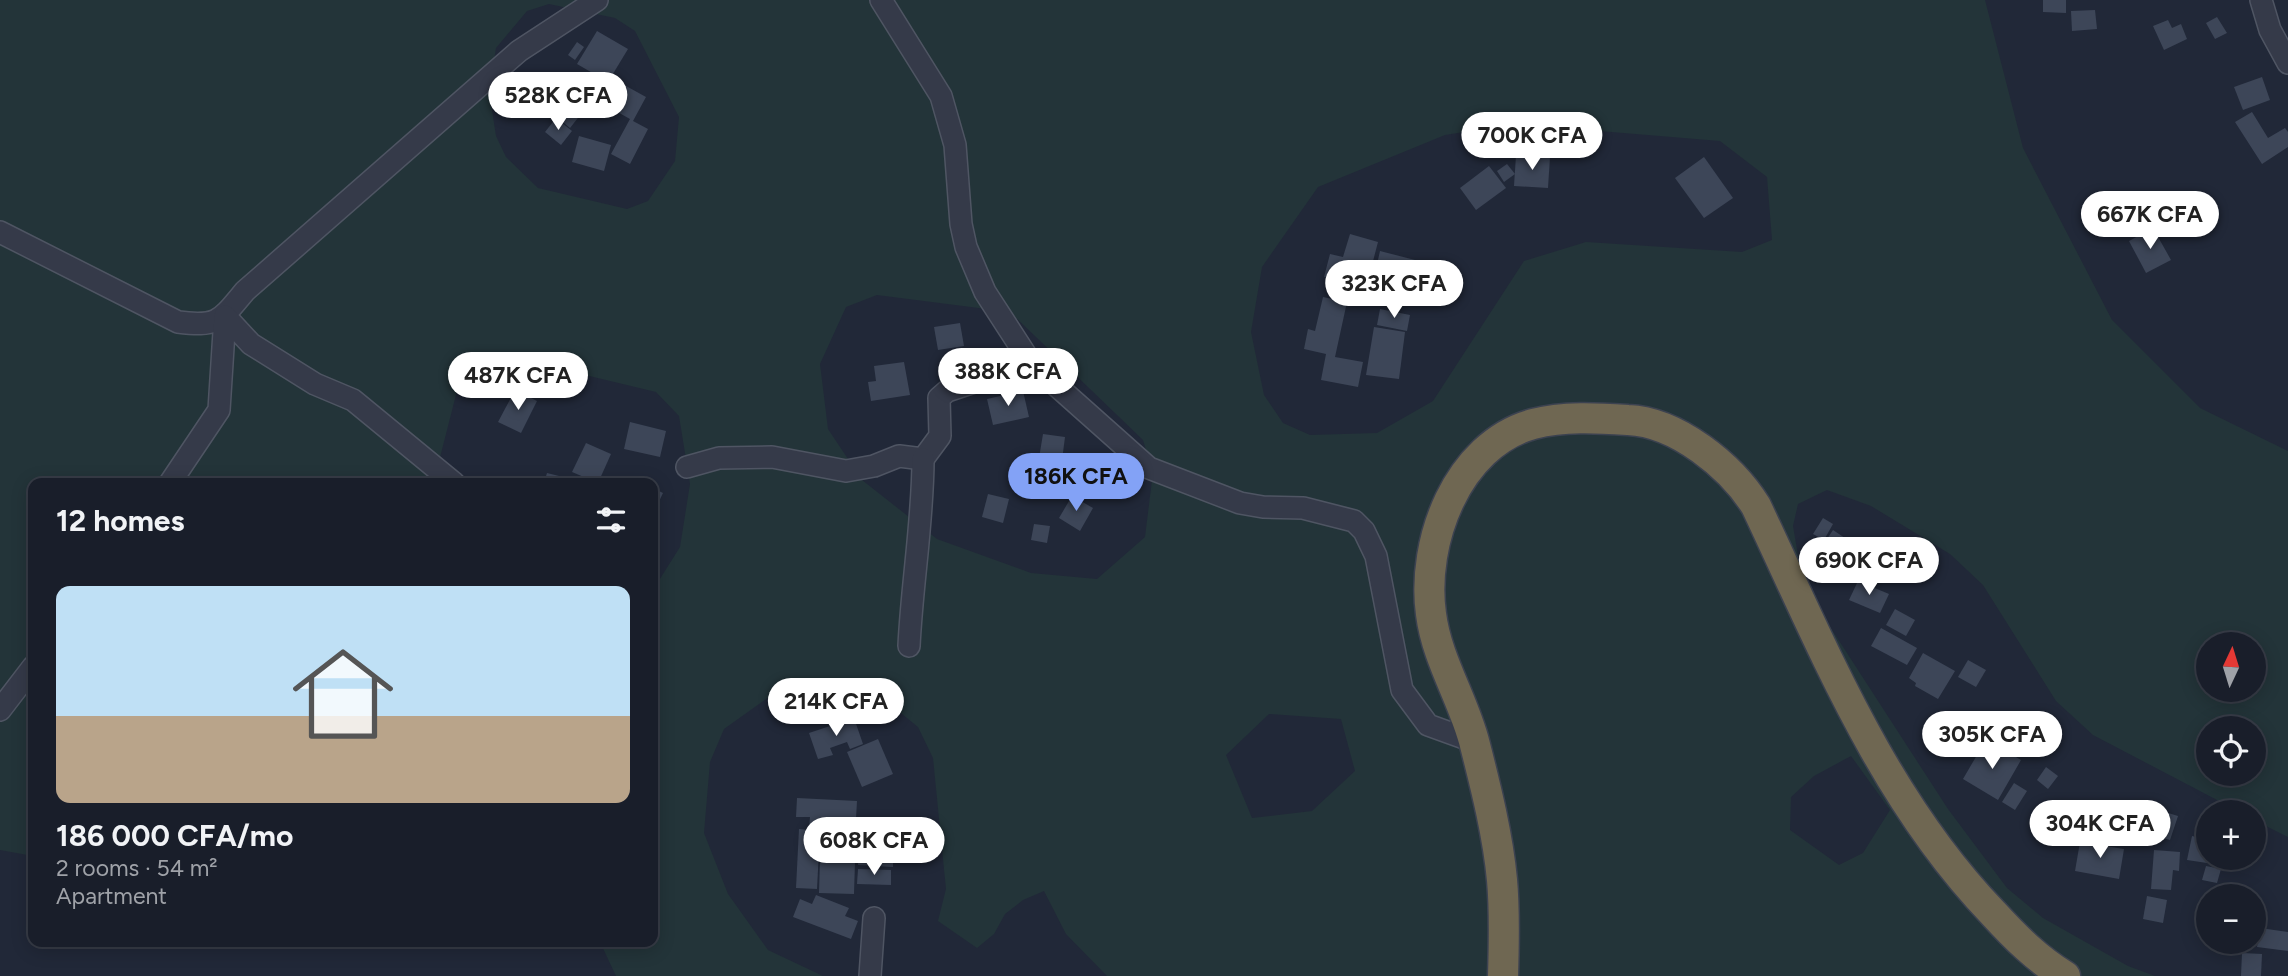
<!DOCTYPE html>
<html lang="en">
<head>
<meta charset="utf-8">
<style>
  body { margin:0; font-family:Figtree,sans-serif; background:#262b36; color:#f1f3f6; height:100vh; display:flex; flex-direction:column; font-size:26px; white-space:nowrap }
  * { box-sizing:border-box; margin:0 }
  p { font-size:23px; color:#9fa2a8 }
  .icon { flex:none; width:38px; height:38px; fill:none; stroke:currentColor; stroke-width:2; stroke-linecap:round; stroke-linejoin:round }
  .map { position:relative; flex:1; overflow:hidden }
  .panel { position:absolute; left:28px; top:478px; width:630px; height:469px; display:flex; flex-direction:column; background:#191e2a; border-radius:14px; box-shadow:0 4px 18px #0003,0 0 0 2px #373c47 }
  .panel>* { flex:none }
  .needle { width:46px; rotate:4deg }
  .buttons { position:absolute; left:2196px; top:632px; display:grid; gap:14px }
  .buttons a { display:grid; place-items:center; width:70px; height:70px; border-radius:50%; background:#191e2a; box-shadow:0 4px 18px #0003,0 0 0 2px #373c47; font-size:35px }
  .price { position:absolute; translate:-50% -60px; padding:0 16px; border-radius:24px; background:#fff; color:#222; font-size:23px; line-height:46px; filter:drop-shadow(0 2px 4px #0008) }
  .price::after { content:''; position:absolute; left:50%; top:42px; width:21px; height:16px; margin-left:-10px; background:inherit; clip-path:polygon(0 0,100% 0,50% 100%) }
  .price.selected { background:#83a2f6; color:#111 }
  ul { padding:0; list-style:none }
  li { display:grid; align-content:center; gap:14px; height:371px; padding:0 28px }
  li+li { border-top:2px solid #373c47 }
  li span { display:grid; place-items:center; height:217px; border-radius:14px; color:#555 }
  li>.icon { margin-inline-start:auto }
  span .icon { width:126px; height:126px; fill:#fffc; stroke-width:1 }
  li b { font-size:30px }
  h2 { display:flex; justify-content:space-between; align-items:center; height:84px; padding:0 28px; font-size:30px }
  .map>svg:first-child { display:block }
  .green { fill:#233439; fill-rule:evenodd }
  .building { fill:#3d4658 }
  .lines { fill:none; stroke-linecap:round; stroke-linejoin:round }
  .minor-casing { stroke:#4f5563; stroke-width:24 }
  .highway-casing { stroke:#3c4250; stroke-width:33 }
  .minor { stroke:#353a49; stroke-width:21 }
  .highway { stroke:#6f6752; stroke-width:30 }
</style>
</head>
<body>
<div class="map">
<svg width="2288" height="976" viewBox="0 0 2288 976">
  <rect width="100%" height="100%" fill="#212838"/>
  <!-- green -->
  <path class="green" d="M0,0H1985L2023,148L2112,320L2200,408L2288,451V837L2254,820V812H2240L2093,735L2056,701L1983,585L1950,554L1871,506L1827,490L1798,504L1793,526L1801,573L1823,616L1948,809L2007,888L2043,918L2128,966L2155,976H1107L1066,934L1044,891L1023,900L1005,914L994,934L977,948L938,921L946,889L933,758L918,727L875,692H776L724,729L710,762L704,833L728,894L768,950L823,976H616L600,942H653V590L680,547L690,484L679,416L656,392L581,374L486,364L459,383L435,477L438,483H33V856L0,850ZM549,4L615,18L635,31L679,117L675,161L648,201L627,209L538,188L506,157L496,136L489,91L496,48L527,11ZM1514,124L1720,141L1767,177L1772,240L1742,252L1586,242L1524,261L1433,401L1377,433L1310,435L1283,423L1264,395L1251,332L1262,267L1318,187L1445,135ZM877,295L1010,312L1143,440L1153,472L1145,537L1097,579L1031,573L937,539L862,480L828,429L820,364L846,307ZM2208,644H2254V690H2208ZM1269,714L1341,719L1355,771L1312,811L1252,818L1226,755ZM2208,728H2254V774H2208ZM1851,756L1890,810L1863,853L1839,865L1790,830L1791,797L1814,776Z"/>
  <!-- building -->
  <g class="building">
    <polygon points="2043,0 2066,0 2066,13 2043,12"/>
    <polygon points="2095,10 2097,29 2072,31 2071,11"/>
    <polygon points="2217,17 2227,33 2215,39 2206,23"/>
    <polygon points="2168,20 2172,28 2181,24 2187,39 2164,50 2153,26"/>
    <polygon points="597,31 628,49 608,82 577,64"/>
    <polygon points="577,42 584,47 575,60 568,55"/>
    <polygon points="2262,77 2270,100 2243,110 2234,87"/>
    <polygon points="569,80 592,100 570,128 546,108"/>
    <polygon points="617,81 646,97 633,121 648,129 630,164 611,154 630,119 605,105"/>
    <polygon points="2252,112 2268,138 2285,128 2288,132 2288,147 2262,164 2235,122"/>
    <polygon points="556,118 572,131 561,145 545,132"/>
    <polygon points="579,136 611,145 604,171 572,162"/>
    <polygon points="1516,155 1550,157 1548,188 1514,186"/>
    <polygon points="1704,157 1733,198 1704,218 1675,178"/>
    <polygon points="1507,164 1515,174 1504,182 1497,171"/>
    <polygon points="1489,166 1506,188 1476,210 1460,188"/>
    <polygon points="2153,228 2171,260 2146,273 2129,241"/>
    <polygon points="1350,234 1378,242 1366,288 1324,277 1330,254 1343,257"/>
    <polygon points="1380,251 1415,260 1407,291 1373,282"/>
    <polygon points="1417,261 1432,265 1424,298 1410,294"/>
    <polygon points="1323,297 1347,302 1335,357 1363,362 1358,387 1321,380 1326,354 1304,349 1308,329 1315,331"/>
    <polygon points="1380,309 1410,315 1407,331 1377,325"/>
    <polygon points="960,323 964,346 938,350 934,327"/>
    <polygon points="1374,327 1405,332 1399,379 1366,375"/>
    <polygon points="904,362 910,395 871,401 868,382 876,381 874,366"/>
    <polygon points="515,390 537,401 521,433 498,422"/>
    <polygon points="1023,391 1029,417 993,425 987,399"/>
    <polygon points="630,422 666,431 660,457 624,449"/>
    <polygon points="1043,434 1065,437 1061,468 1038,464"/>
    <polygon points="586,443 611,454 598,483 572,472"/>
    <polygon points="1110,462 1128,473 1114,496 1089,480 1097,467 1104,471"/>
    <polygon points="1051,472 1077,474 1076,484 1050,482"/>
    <polygon points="547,473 575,480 574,483 544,483"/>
    <polygon points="653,488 663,493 653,514"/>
    <polygon points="988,494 1009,499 1003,523 982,517"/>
    <polygon points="1072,496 1093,508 1080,531 1059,518"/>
    <polygon points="1823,518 1833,524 1824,540 1813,534"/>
    <polygon points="1034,524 1050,526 1047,543 1031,540"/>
    <polygon points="1833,530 1854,544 1832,579 1824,574 1831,563 1817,554"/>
    <polygon points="1882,541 1901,549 1891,570 1873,561"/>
    <polygon points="1858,581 1889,594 1880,613 1849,600"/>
    <polygon points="1895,609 1915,620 1906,636 1886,625"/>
    <polygon points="1881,628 1917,648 1907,665 1871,646"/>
    <polygon points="1923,653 1955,671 1938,699 1915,686 1916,683 1909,678"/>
    <polygon points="1968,660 1986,670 1976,687 1958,677"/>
    <polygon points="854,718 863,744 850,749 847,742 830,748 833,755 818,759 809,733"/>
    <polygon points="878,739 893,774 862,787 847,752"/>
    <polygon points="1984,743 1997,751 1999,747 2021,760 1998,800 1963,779"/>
    <polygon points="2046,767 2058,776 2048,789 2037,780"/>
    <polygon points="2014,783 2027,791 2015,810 2002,802"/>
    <polygon points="797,798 857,801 856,819 844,819 844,829 809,827 810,817 796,817"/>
    <polygon points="2139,804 2178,816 2170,840 2132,829"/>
    <polygon points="2114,813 2124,813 2125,826 2114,827"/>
    <polygon points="860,817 894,818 893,867 858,865"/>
    <polygon points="799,829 820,831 817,889 796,888"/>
    <polygon points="2192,836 2208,840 2207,863 2187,860"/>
    <polygon points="2080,842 2124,849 2119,879 2075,871"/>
    <polygon points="2154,850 2180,852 2179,871 2173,870 2171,890 2151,889"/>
    <polygon points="820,859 855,861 854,894 819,893"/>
    <polygon points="2206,866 2221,869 2217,883 2202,880"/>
    <polygon points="858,869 891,870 891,885 857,884"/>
    <polygon points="816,895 849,908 845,916 858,921 851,939 793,917 800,899 812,904"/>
    <polygon points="2147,896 2167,900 2163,923 2143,919"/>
    <polygon points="2260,928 2288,932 2288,951 2257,947"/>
    <polygon points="2242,953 2262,954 2261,976 2241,976"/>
  </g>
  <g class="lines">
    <!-- minor casing -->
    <g class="minor-casing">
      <g id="minor">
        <polyline points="881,0 941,96 955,145 961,224 966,247 985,292 1031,363 1149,468 1240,503 1263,507 1303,508 1354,521 1364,531 1376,556 1402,690 1428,725 1475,742"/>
        <polyline points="2261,0 2270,30 2288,63"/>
        <path d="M0,232L178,322C218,327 220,321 245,291L519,51L597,0"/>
        <polyline points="687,467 719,458 772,457 846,471 874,466 899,456 923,459 940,436 939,398 947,391 1031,363"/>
        <polyline points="170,483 219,410 225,316 251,344 315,384 353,400 454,483"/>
        <path d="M909,646C912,583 923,521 923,459"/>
        <polyline points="0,710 33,667"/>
        <polyline points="870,976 874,918"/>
      </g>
    </g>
    <!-- highway casing -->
    <g class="highway-casing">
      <path id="highway" d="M1503,976C1504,944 1505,912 1502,880C1498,836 1486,788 1475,745C1464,700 1437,661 1431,614C1421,542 1457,445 1533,424C1564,416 1597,418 1628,420C1677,422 1731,466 1756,506C1823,648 1883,799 1993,913C2015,937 2037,959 2065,976"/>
    </g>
    <!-- minor -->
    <use href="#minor" class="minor"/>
    <!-- highway -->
    <use href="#highway" class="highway"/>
  </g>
</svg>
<div class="buttons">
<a><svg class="needle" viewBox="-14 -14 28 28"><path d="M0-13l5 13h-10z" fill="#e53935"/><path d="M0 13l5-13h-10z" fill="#9fa2a8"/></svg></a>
<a><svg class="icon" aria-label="locate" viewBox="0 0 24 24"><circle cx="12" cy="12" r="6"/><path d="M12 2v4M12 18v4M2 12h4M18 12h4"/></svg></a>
<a>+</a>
<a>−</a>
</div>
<b class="price" style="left:558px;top:132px">528K CFA</b>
<b class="price" style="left:1532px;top:172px">700K CFA</b>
<b class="price" style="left:2150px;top:251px">667K CFA</b>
<b class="price" style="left:1394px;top:320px">323K CFA</b>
<b class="price" style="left:1008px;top:408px">388K CFA</b>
<b class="price" style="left:518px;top:412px">487K CFA</b>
<b class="price selected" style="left:1076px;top:513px">186K CFA</b>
<b class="price" style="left:1869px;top:597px">690K CFA</b>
<b class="price" style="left:836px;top:738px">214K CFA</b>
<b class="price" style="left:1992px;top:771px">305K CFA</b>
<b class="price" style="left:2100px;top:860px">304K CFA</b>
<b class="price" style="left:874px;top:877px">608K CFA</b>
<section class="panel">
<h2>12 homes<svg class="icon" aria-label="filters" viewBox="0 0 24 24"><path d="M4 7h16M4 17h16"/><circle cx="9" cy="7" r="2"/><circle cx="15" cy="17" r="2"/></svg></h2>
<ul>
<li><span style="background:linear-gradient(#bfe0f5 60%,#b9a48a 0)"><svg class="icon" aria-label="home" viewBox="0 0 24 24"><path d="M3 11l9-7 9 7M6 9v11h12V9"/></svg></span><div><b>186 000 CFA/mo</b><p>2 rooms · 54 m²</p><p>Apartment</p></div></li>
</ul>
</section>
</div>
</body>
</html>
